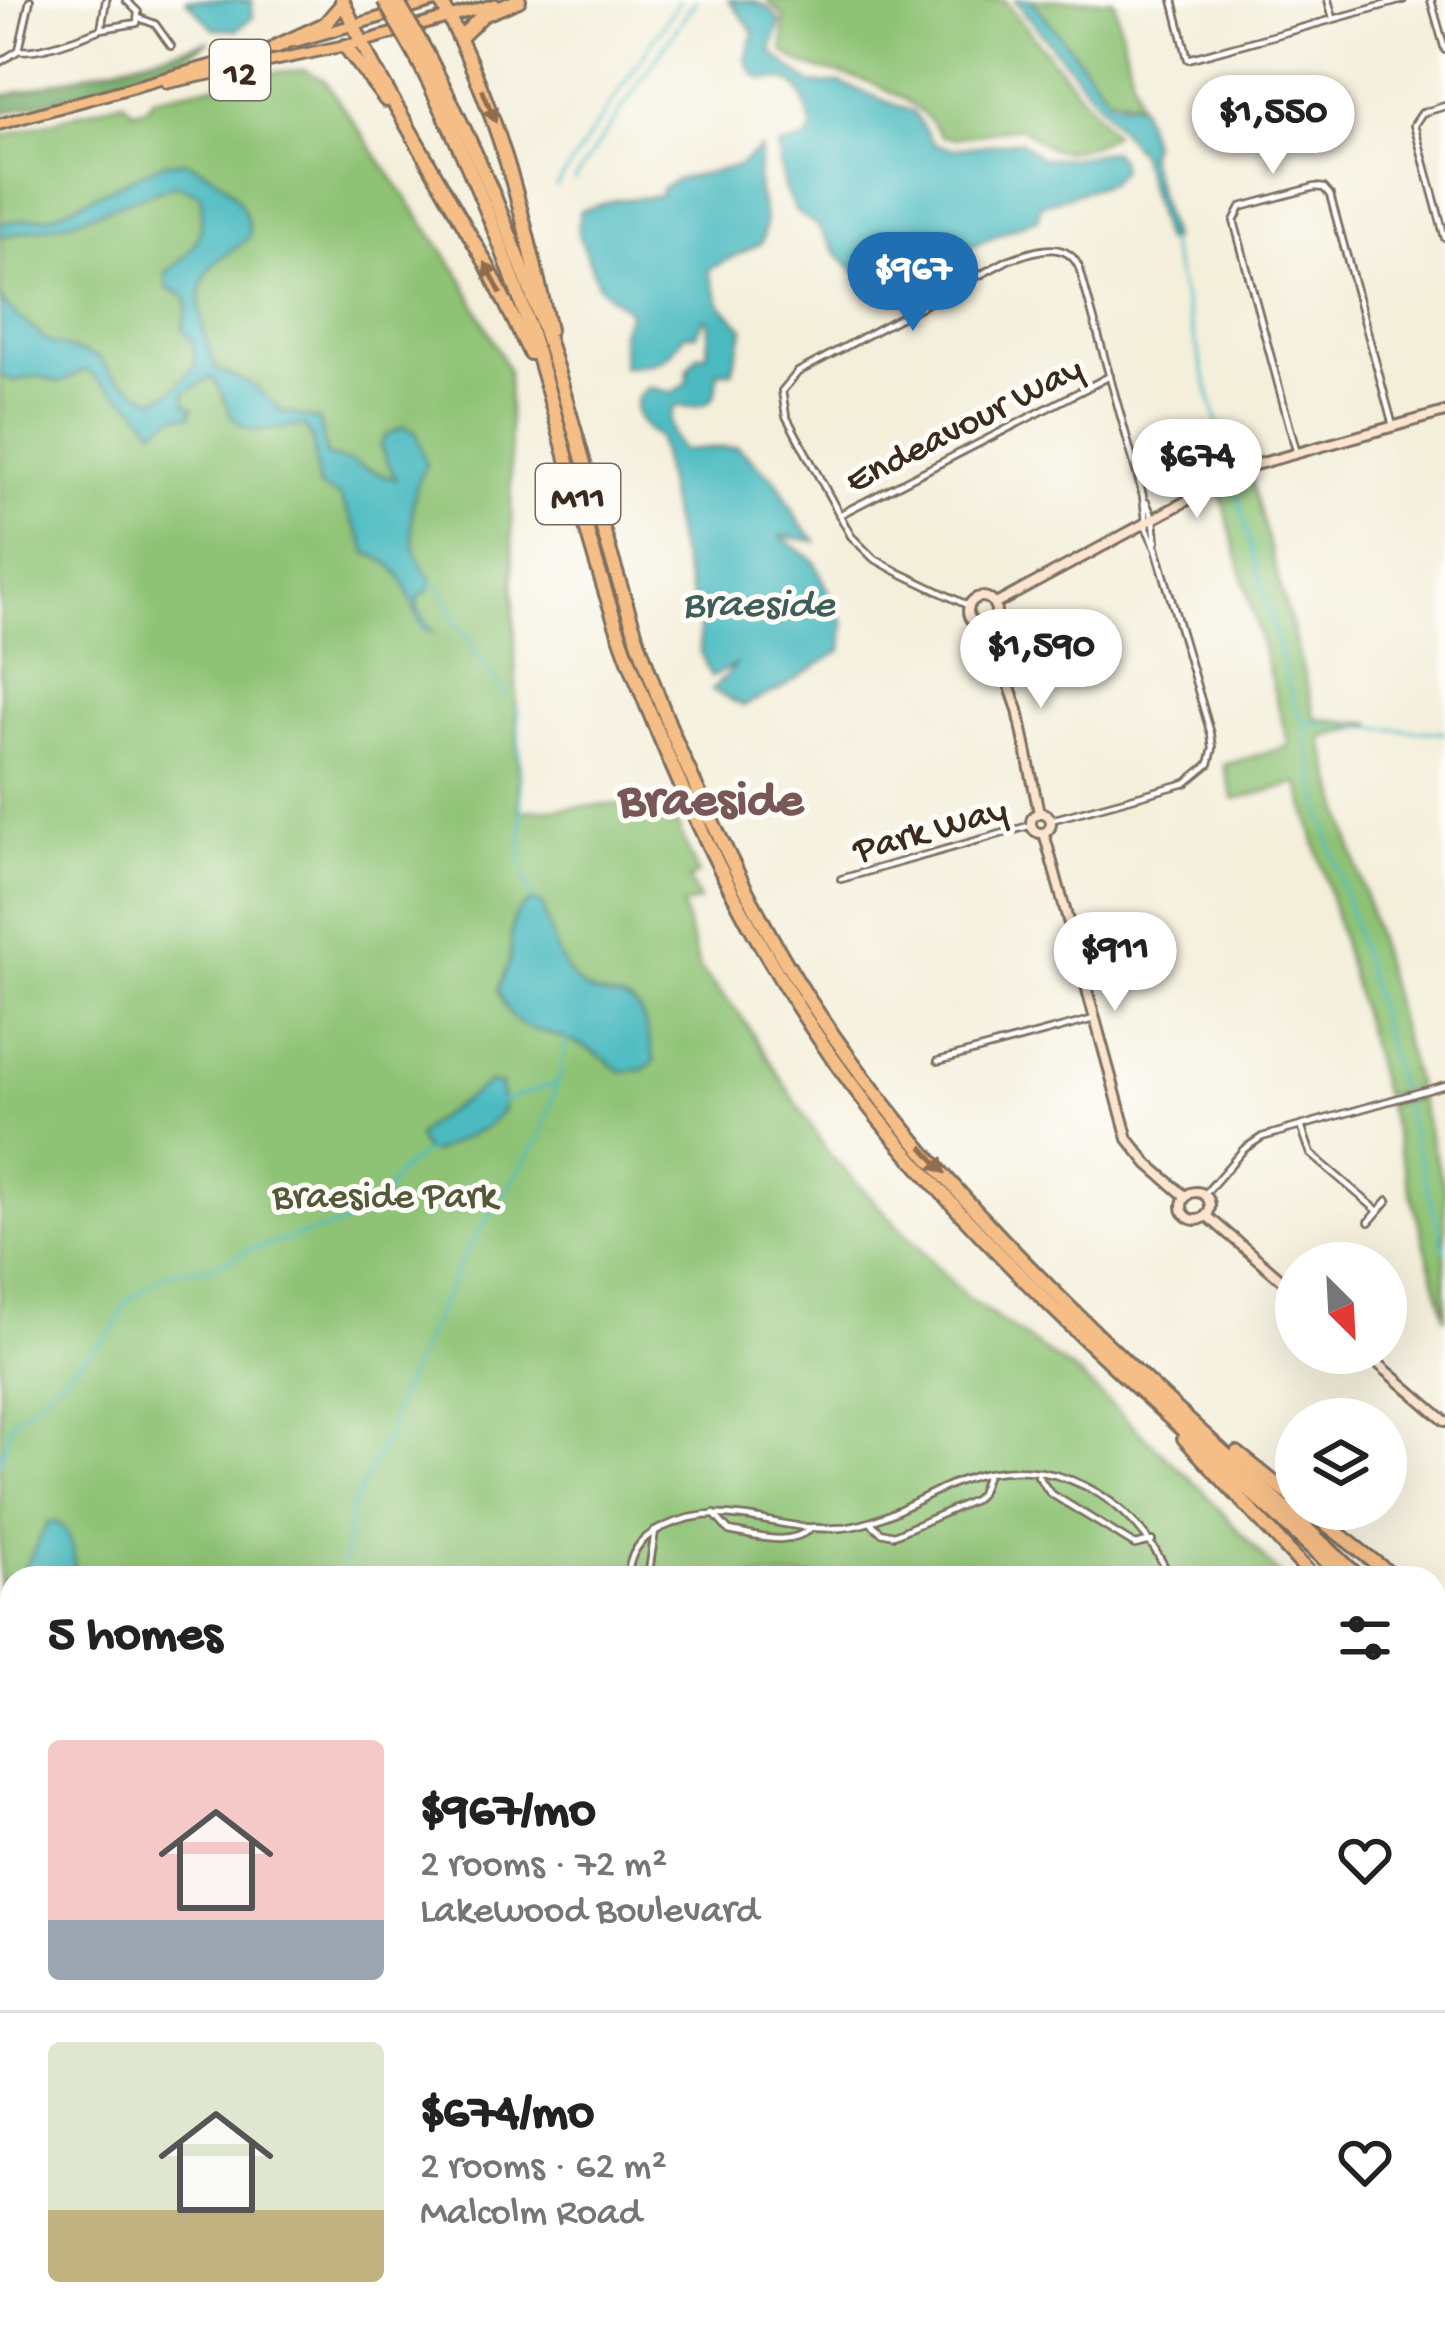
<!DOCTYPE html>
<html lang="en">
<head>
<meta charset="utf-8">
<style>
  body { margin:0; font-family:"Gochi Hand",sans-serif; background:#f2f2f2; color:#222; height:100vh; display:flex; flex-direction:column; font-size:45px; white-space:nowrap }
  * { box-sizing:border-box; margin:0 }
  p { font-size:39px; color:#767676 }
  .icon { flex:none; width:66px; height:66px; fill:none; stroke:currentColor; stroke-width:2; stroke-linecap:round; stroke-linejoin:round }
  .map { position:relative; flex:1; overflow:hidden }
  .side { position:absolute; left:0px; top:1566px; width:1446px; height:771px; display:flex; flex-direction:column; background:#fff; border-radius:36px 36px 0 0; box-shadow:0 12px 48px #0002 }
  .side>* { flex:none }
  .needle { width:78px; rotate:156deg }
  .buttons { position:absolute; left:1275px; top:1242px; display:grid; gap:24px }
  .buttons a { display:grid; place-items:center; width:132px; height:132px; border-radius:50%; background:#fff; box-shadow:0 12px 48px #0002; font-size:60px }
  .price { position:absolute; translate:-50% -102px; padding:0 27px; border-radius:42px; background:#fff; color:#222; font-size:39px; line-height:78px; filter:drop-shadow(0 3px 6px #0008) }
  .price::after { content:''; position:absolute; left:50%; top:72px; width:36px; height:27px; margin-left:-18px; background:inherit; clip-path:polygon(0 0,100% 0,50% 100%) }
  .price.selected { background:#1f6fb2; color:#fff }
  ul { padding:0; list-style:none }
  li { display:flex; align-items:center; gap:36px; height:300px; padding:0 48px }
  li+li { border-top:3px solid #e0e0e0 }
  li span { display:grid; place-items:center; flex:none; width:336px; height:240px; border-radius:12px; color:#555 }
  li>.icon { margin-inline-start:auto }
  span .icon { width:144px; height:144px; fill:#fffc; stroke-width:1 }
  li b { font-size:51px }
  h2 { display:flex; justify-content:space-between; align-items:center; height:144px; padding:0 48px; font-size:51px }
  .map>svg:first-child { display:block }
  .green { fill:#8ec375; stroke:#64764a; stroke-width:3 }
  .forest { fill:#72a966; stroke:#566a42; stroke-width:3 }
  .water { fill:#4cbbc1; stroke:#447270; stroke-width:3 }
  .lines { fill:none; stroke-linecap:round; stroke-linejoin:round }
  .stream { stroke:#4cbbc1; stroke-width:3 }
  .street-casing { stroke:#7c6f60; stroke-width:10 }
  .secondary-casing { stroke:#7c6f60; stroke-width:14 }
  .primary-casing { stroke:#7c6f60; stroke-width:15 }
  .highway-casing { stroke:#7c6f60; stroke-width:18 }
  .street { stroke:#fff; stroke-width:4.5 }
  .secondary { stroke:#fbe5cf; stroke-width:8 }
  .primary { stroke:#f6be87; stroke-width:9 }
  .highway { stroke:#f6be87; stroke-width:12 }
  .highway-bridge-casing { stroke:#7c6f60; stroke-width:18; stroke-linecap:butt }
  .highway-bridge { stroke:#f6be87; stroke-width:12 }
  .oneway { fill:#8f6d4d }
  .labels { text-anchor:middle; stroke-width:10; stroke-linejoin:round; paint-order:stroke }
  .shield { fill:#fdfcf7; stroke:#75695f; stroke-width:3 }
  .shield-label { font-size:36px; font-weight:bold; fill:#3b2a1e }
  .street-label { font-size:39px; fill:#3b2a1e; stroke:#fdfcf7 }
  .park-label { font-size:39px; fill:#545838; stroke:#fdfcf7 }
  .water-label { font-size:42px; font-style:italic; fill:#415d57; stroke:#fdfcf7 }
  .district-label { font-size:51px; font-weight:bold; fill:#795757; stroke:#fdfcf7 }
</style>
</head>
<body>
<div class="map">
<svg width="1445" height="2336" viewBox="0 0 1445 2336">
  <rect width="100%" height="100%" fill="#fdfcf7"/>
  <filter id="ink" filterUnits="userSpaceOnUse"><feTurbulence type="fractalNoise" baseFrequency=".00833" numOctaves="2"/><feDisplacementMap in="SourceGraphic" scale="24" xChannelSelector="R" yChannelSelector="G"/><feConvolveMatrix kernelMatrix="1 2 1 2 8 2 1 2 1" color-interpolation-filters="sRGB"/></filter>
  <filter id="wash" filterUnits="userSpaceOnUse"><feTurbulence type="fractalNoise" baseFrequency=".004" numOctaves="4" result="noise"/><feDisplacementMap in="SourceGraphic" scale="48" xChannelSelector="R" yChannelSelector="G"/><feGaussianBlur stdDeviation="2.7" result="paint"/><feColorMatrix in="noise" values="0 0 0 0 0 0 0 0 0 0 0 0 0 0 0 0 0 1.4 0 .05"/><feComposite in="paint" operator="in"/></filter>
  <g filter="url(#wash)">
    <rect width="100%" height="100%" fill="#f4efdb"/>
    <!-- green -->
    <g class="green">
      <path d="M767,0H1004L1113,134C1098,145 1063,157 1045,146C1036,140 1030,132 1020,127L954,138L941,136C922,104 882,83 845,75C820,69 804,69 783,51L784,17Z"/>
      <polygon points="1032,0 1114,0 1138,102 1108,96"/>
      <polygon points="306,70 324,80 462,278 508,370 519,811 639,803 665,822 676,822 698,874 689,879 699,901 682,906 700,970 741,1016 829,1154 966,1297 1078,1374 1200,1488 1282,1578 12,1578 12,2130 0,2134 0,137 123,101 134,111 147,108 153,98 277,72"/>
      <polygon points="1250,475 1316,719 1374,724 1322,738 1417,1087 1384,1096 1299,783 1234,800 1224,765 1289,746 1220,491"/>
      <polygon points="1419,1097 1445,1191 1445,1319 1387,1105"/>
    </g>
    <!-- forest -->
    <path class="forest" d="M210,41C138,87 79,91 0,114V97Z"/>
    <!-- water -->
    <g class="water">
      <polygon points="186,0 252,0 253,17 237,30 214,29"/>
      <path d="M729,0C752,0 770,2 780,23L771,50C782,65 797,71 810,84L841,83L913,112L934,144L952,149L1020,141L1040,158H1072L1112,151L1120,160V171L1109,183L1040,205L1038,218C994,237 939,254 909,293L892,295L873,289L837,254L817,225L796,212L784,188L778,147L806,140L813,128C808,116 804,92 793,84C774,71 761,93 746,60L754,32Z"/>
      <polygon points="1015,0 1032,0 1112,101 1140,105 1151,143 1147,154 1171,239 1164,241 1139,153"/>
      <path d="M761,149C760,162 756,180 759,192C764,213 769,220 761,243L708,270L721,305L744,328L732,371H718C716,377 718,384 716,390C712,409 688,407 675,406C666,421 672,437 682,450L738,447L777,481L799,522L816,541L780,536L814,561L844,623L842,650L780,689L743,706L712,690L737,664L711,677L700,651L699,622L677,544L658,437C637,424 625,403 649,387L673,393L687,383L688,369L698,355H707L709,322L705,318L696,334H684C667,364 656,365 623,366L621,331L630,312L599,286L578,233L580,211L616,200L660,196L662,188L676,180L738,166Z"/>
      <path d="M184,161C221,175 245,196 250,235C239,249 221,255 212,266C188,296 206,337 216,369L253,385L282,412L319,420L327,457C353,458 371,474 396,479L380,446L385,436L403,427L416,432L426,465C407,495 405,554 432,579L428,591L418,597L417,607L433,632L425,630C402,596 414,569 367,553C362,532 348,518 340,497L319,487L312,438L304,426C278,427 246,441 230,413C223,399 222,389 211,377L185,393L186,404L193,408L191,415L176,416L154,429L136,407L85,370L60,383L38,376L14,381L0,375V293L3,303L48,342L98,357L115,377L152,399C174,395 182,382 195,365L193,342L182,330L188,305L184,295L167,288L166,273C197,247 205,237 201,195L176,184L70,222L0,237V223L51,216L162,164Z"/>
      <path d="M532,902L541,903C550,932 560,978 591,992C605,998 624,996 636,1007C646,1018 650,1046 655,1061L643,1070L620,1071C604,1057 584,1045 563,1038C525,1025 515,1033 498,990C502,981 506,971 509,962C514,939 504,914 532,902Z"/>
      <polygon points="489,1083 501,1085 503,1110 488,1126 432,1153 423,1149 417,1137 429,1124"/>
      <path d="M57,1522C74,1534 76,1559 74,1578H19L48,1523Z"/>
    </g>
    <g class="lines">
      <!-- stream -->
      <g class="stream">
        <polyline points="574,180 696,0"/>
        <polyline points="556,187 680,0"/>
        <polyline points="1167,238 1230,468"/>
        <polyline points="1235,485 1295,707 1303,719 1315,724 1445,733"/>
        <polyline points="431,583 440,588 455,620 506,696"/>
        <polyline points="514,707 518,710 523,868"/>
        <polyline points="1303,719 1322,813 1445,1250"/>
        <polyline points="524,875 532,900"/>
        <polyline points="563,1059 567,1037"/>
        <polyline points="502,1101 558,1083"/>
        <path d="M0,1464L11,1422L113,1332L126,1302L167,1273L216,1266L249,1250L360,1219L381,1208C389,1177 403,1166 429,1150"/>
        <polyline points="344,1565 351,1510 390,1429 395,1404 464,1255 540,1138 562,1067"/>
        <polyline points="0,2139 8,2137"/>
      </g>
    </g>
  </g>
  <g filter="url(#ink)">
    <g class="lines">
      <!-- street casing -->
      <g class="street-casing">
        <g id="street">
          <polyline points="1173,0 1188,59 1403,0"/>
          <polyline points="1328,0 1333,18"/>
          <polyline points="1431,0 1445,50"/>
          <polyline points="139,18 155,24 171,46"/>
          <polyline points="101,29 137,23 138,12 126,0"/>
          <path d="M19,50C36,54 82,37 101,29L106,0"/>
          <polyline points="0,62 19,50 30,0"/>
          <polyline points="1445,106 1422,113 1414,125 1445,238"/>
          <polyline points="1296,450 1234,221 1241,207 1315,187 1324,188 1330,195 1393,426"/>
          <polyline points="1146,502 1154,520 1156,542"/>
          <polyline points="839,515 1110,376"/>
          <path d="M969,606L898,572L873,558L851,536L786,416L782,391L798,372L1008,260C1034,251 1068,237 1080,270L1143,496L1147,529L1156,548L1211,734L1213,748L1209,764L1186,783L1051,820"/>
          <polyline points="841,879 1032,825"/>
          <polyline points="938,1061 1094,1019"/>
          <polyline points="1301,1126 1311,1154 1378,1211"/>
          <polyline points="1204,1195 1244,1149 1262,1137 1445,1085"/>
          <polyline points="1369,1222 1388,1200"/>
          <polyline points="1038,1476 1050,1493 1135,1545 1152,1541"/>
          <path d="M714,1514L729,1531C758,1536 789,1548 813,1527"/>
          <polyline points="871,1523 881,1532 894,1535 974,1500 980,1494 987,1474"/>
          <path d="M628,1578C629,1554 639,1539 661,1528C729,1496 774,1533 841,1528C885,1524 919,1496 960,1481C1049,1448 1134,1495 1170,1578"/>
          <polyline points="648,1578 655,1531"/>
          <polyline points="1434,1880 1445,1878"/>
          <polyline points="1434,2133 1445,2130"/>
          <polyline points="1434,2297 1443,2331"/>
          <polyline points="66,2325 87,2326"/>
          <polyline points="86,2325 96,2336"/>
          <polyline points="128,2325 128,2336"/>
          <polyline points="231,2325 232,2336"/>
          <polyline points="302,2325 303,2336"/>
          <polyline points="404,2325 411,2336"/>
          <polyline points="604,2325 607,2336"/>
          <polyline points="846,2325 849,2336"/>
          <polyline points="933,2325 936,2336"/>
          <polyline points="1092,2325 1095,2336"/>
          <polyline points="1363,2325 1366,2336"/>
          <polyline points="182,2326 183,2336"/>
          <polyline points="0,2331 7,2336"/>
          <polyline points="476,2336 517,2325"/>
          <polyline points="806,2336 839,2325"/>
          <polyline points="1228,2336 1234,2334"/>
          <polyline points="1426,2336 1444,2331"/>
        </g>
      </g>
      <!-- secondary casing -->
      <g class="secondary-casing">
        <g id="secondary">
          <circle cx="982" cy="611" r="14"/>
          <polyline points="994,605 1251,466 1445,412"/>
          <polyline points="988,624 1018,710 1039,813"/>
          <circle cx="1041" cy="823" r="10"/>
          <polyline points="1044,833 1128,1139 1148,1164 1186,1197"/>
          <circle cx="1196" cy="1206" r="14"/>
          <polyline points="1206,1215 1296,1292"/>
          <polyline points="1366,1353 1445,1421"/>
          <polyline points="1434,2004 1445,2044"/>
        </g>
      </g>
      <!-- primary casing -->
      <g class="primary-casing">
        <g id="primary">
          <polyline points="297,41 441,0"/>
          <polyline points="167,83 362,42 495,4"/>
          <polyline points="0,124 280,46"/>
        </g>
      </g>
      <!-- highway casing -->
      <g class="highway-casing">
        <g id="highway">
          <polyline points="342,0 373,66 487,265 530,353"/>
          <path d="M440,0C497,105 524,215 549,330"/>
          <polyline points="460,38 483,15 519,0"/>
          <polyline points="345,46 386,100"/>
          <polyline points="275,47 325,24 343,3"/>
          <path d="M426,52C481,157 527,270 561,383C598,510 630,636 683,758C714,827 747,897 786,963C929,1201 1159,1390 1360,1578"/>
          <path d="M416,56C457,138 494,221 523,308C563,430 588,557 635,676C695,828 768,980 870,1108C1009,1283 1182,1426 1344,1578"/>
          <polyline points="1184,1438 1314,1578"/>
          <polyline points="1237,1453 1296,1500"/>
          <polyline points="1307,1509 1395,1578"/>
          <polyline points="1434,1612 1445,1619"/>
          <polyline points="1434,1648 1445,1658"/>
          <polyline points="1434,1663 1445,1674"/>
          <polyline points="1434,1686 1445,1696"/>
          <polyline points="1434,1749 1445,1744"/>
          <polyline points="1434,1776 1445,1775"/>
          <polyline points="0,2150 12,2145"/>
          <polyline points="0,2164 12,2159"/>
        </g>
      </g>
      <!-- street -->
      <use href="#street" class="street"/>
      <!-- secondary -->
      <use href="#secondary" class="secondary"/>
      <!-- primary -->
      <use href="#primary" class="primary"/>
      <!-- highway -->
      <use href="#highway" class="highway"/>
      <!-- highway-bridge casing -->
      <g class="highway-bridge-casing">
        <g id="highway-bridge">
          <polyline points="384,0 416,56"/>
          <polyline points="396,0 426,52"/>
        </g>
      </g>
      <!-- highway-bridge -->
      <use href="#highway-bridge" class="highway-bridge"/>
    </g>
    <!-- one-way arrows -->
    <defs><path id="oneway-solid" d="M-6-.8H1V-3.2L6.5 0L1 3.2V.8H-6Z" transform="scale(3)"/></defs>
    <g class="oneway">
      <use href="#oneway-solid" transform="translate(489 106) rotate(68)"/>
      <use href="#oneway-solid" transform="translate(493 278) rotate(-117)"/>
      <use href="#oneway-solid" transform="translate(934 1160) rotate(49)"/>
    </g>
  </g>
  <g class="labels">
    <!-- shield labels -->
    <g class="shield">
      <rect x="210" y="40" width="60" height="60" rx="9"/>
      <rect x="536" y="464" width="84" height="60" rx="9"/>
    </g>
    <g class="shield-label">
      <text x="240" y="83">12</text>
      <text x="578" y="507">M11</text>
    </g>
    <!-- street labels -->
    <g class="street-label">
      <text transform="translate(962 421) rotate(-27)" y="14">Endeavour Way</text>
      <text transform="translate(929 826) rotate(-16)" y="14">Park Way</text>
    </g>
    <!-- park labels -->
    <g class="park-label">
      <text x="385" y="1206">Braeside Park</text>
    </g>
    <!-- water labels -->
    <g class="water-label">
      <text x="758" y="615">Braeside</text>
    </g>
    <!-- district labels -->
    <g class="district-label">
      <text x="711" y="813">Braeside</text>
    </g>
  </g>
</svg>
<div class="buttons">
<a><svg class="needle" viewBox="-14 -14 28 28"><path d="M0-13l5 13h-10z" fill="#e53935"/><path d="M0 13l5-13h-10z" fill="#767676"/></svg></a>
<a><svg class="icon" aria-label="layers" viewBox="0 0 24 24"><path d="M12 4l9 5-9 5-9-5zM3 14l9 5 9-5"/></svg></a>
</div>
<b class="price" style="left:1273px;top:177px">$1,550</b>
<b class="price selected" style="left:913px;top:334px">$967</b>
<b class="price" style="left:1197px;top:521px">$674</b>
<b class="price" style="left:1041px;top:711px">$1,590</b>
<b class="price" style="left:1115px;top:1014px">$911</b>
<section class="side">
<h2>5 homes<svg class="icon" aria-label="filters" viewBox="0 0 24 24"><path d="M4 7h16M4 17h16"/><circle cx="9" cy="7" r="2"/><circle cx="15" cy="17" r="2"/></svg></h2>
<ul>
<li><span style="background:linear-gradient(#f6c9c9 75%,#9aa5b1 0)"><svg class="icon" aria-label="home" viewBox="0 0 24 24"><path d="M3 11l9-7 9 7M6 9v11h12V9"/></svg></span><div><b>$967/mo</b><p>2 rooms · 72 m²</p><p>Lakewood Boulevard</p></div><svg class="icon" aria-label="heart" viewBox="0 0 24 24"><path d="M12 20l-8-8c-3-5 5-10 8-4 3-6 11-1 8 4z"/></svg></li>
<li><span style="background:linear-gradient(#dfe7d0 70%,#c2b280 0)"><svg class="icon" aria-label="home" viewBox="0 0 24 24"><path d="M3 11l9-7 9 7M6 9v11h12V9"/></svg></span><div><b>$674/mo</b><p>2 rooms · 62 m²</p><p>Malcolm Road</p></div><svg class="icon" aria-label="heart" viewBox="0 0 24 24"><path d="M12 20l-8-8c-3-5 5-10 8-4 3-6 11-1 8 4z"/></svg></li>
</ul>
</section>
</div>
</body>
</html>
